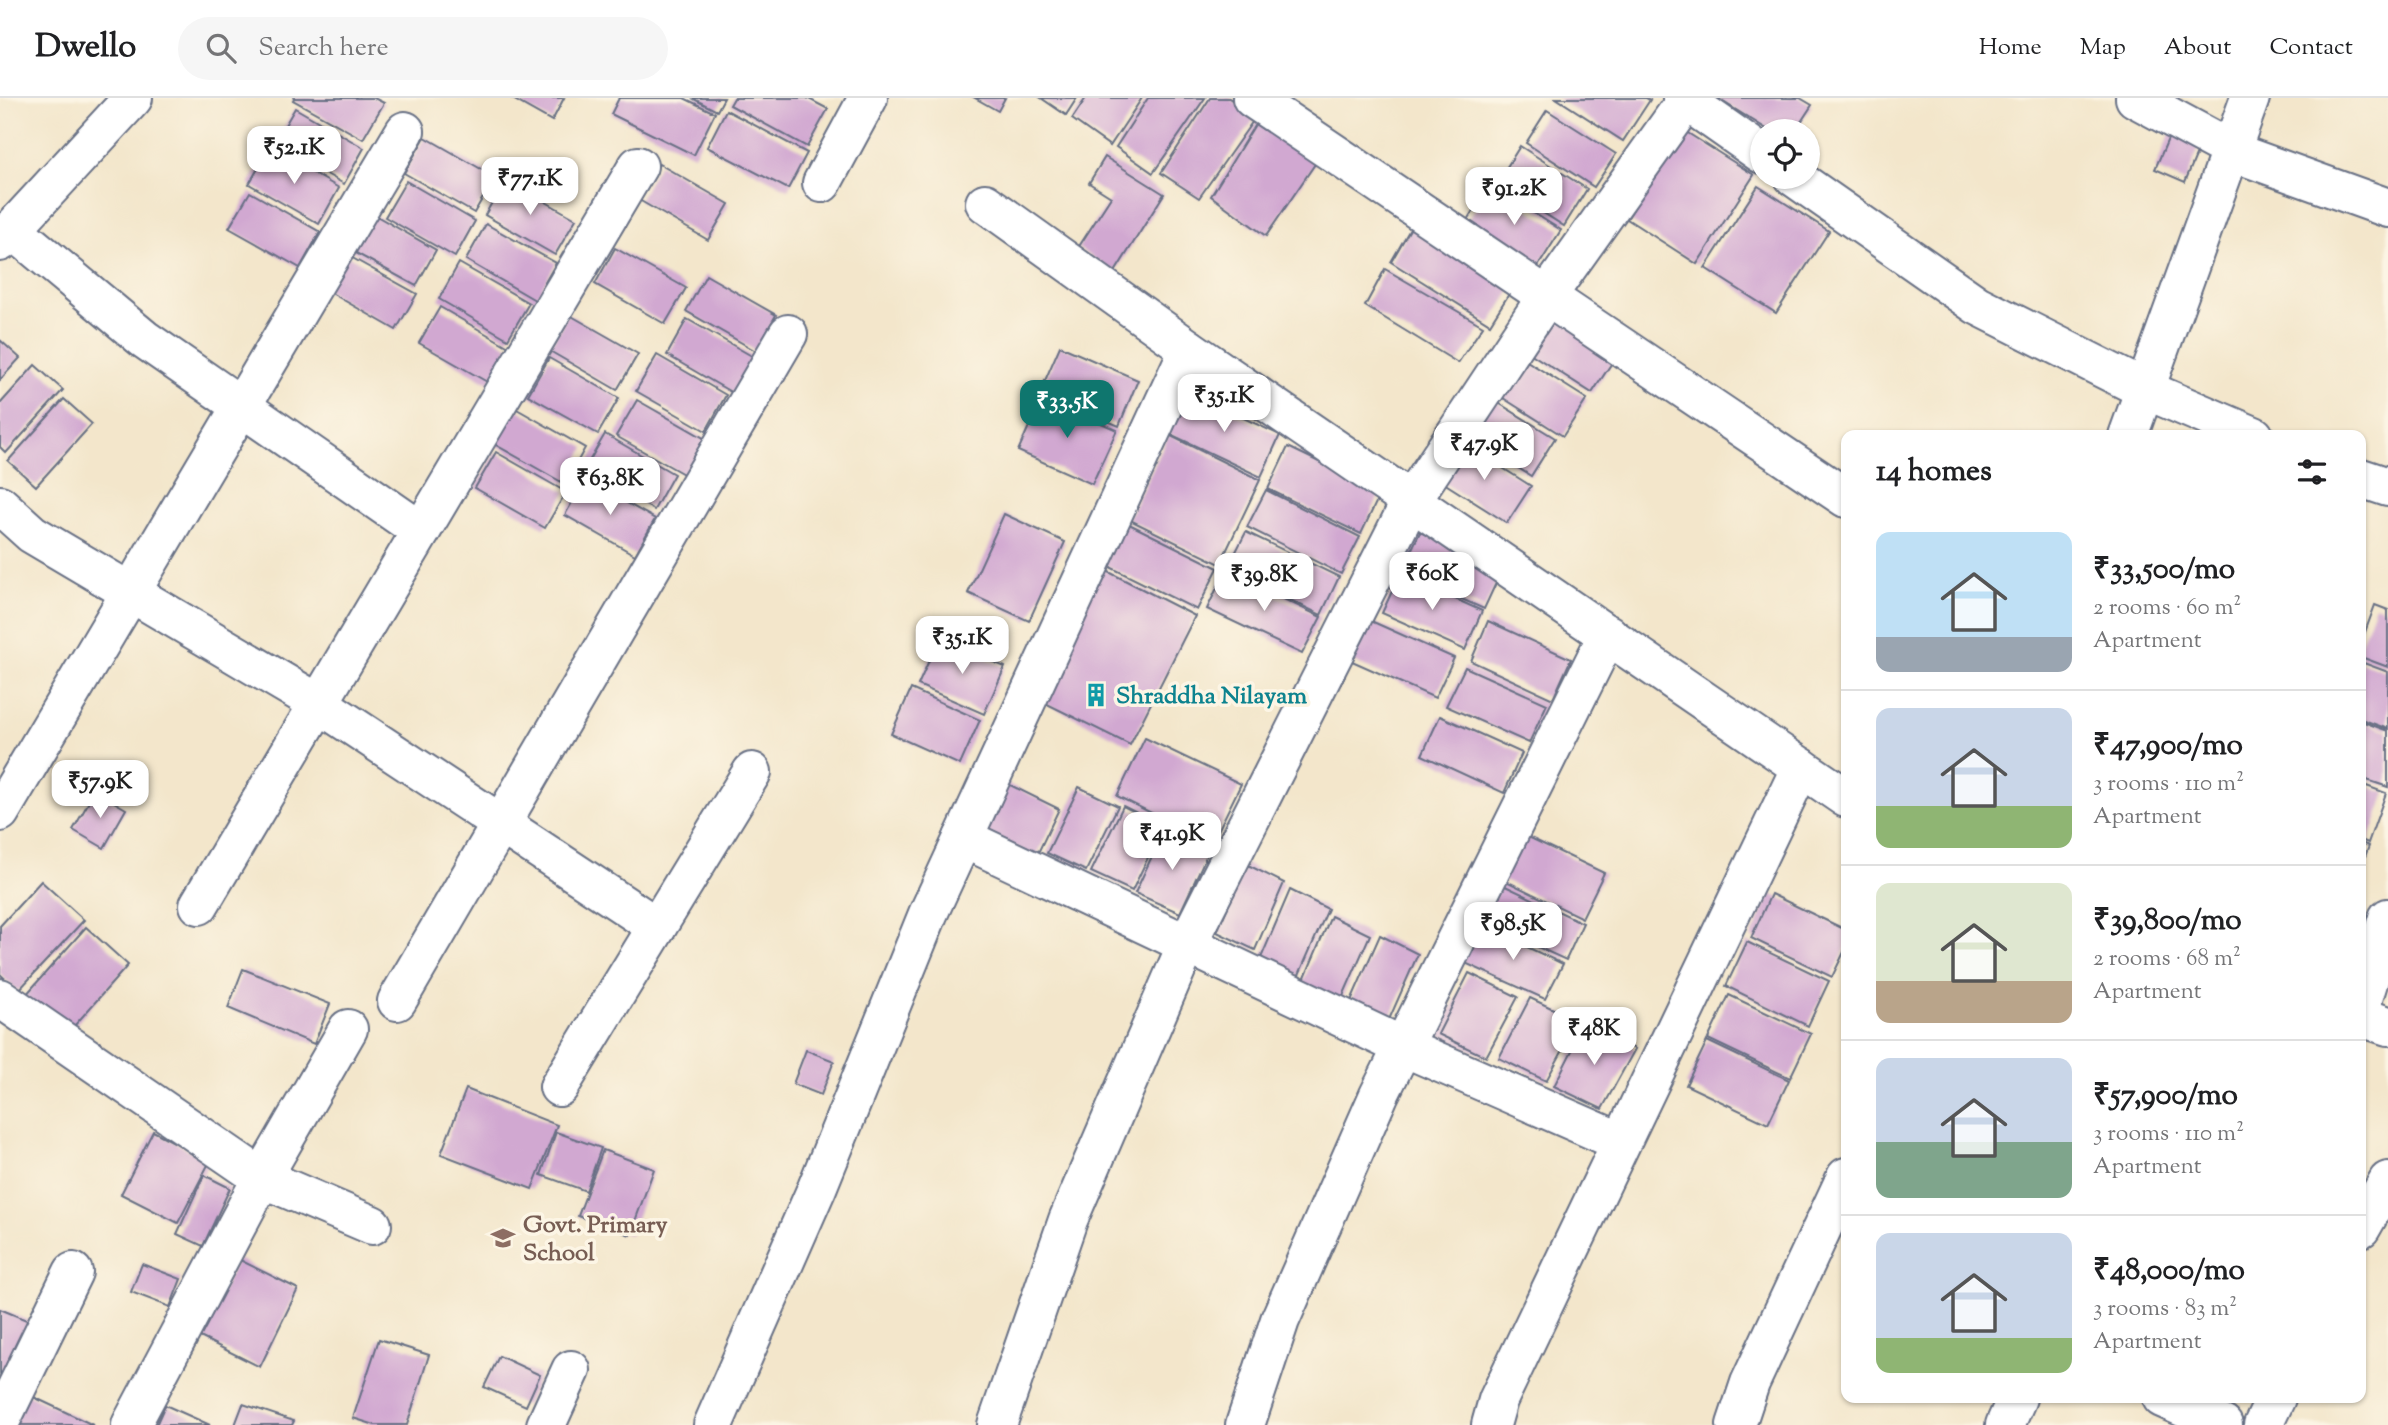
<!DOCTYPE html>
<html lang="en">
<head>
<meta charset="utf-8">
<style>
  body { margin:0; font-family:"Sorts Mill Goudy",serif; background:#f6f6f6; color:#202124; height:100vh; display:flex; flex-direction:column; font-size:26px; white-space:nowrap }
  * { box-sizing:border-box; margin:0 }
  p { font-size:23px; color:#757577 }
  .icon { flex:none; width:38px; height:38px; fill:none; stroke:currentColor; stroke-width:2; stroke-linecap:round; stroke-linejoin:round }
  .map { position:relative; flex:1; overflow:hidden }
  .details { position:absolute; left:1841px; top:332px; width:525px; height:973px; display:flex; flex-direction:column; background:#fff; border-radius:14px; box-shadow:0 2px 5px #0004 }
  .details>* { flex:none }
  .controls { position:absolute; left:1750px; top:21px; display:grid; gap:14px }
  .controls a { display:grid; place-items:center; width:70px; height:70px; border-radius:50%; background:#fff; box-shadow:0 2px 5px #0004; font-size:35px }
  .price { position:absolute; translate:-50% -60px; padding:0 16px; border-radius:14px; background:#fff; color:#222; font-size:23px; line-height:46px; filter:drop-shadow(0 2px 4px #0008) }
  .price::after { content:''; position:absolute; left:50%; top:42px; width:21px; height:16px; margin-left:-10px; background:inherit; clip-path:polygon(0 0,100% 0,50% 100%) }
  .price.on { background:#0f766e; color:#fff }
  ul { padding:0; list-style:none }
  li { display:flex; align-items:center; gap:21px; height:175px; padding:0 35px }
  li+li { border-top:2px solid #e0e0e0 }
  li span { display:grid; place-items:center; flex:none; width:196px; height:140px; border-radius:14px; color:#555 }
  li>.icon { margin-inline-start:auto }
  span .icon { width:84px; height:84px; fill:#fffc; stroke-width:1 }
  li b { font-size:30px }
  h2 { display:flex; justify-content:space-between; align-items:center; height:84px; padding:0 35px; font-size:30px }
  header { display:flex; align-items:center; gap:42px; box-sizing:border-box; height:98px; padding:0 35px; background:#fff; border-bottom:2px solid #e0e0e0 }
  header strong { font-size:33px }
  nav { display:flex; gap:38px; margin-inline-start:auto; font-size:24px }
  .search { width:490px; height:63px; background:#f6f6f6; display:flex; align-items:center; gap:18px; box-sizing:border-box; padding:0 24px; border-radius:38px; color:#757577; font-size:26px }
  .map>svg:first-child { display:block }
  .building { fill:#d1a8d1 }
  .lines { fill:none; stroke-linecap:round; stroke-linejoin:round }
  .minor-casing { stroke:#676f84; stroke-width:42 }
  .minor { stroke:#fff; stroke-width:38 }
  .labels { text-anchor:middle; stroke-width:7; stroke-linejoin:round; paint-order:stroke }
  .culture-label { font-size:24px; font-weight:bold; fill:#0d838f; stroke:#fcf5e5; text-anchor:start }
  .education-label { font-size:24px; font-weight:bold; fill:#785e54; stroke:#fcf5e5; text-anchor:start }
</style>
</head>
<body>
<header>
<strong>Dwello</strong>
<div class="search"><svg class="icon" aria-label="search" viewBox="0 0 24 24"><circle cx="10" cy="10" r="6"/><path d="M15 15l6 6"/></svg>Search here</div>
<nav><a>Home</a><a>Map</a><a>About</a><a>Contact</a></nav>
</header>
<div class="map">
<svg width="2388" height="1327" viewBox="0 0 2388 1327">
  <rect width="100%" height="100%" fill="#fcf5e5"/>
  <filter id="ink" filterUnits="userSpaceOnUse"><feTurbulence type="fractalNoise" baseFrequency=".0143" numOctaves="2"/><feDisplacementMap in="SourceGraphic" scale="14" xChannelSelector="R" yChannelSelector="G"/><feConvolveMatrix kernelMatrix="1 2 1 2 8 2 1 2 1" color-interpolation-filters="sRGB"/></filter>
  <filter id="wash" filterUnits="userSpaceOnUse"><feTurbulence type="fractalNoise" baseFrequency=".00686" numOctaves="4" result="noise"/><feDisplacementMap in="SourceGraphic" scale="28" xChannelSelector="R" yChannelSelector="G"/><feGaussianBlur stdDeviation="1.57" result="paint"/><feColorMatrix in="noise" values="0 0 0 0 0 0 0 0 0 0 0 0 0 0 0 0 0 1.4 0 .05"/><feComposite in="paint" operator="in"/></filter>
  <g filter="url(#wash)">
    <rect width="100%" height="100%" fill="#f3e6cb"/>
    <g id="blocks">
      <!-- building -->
      <g class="building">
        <polygon points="294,0 374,0 384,5 363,41 293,2"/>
        <polygon points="511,0 564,0 552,23"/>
        <polygon points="619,0 684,0 715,15 694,57 611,16"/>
        <polygon points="692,0 724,0 717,13"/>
        <polygon points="734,0 807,0 828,11 807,49 730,7"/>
        <polygon points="975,0 1005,0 998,13"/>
        <polygon points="1041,0 1077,0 1066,17"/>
        <polygon points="1086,0 1142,0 1110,48 1072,21"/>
        <polygon points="1148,0 1205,0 1153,75 1116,49"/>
        <polygon points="1210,0 1229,0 1255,20 1199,100 1161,75"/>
        <polygon points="1556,0 1646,0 1650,2 1623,43"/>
        <polygon points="1717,0 1800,0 1812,7 1795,33 1770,33"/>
        <polygon points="295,10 364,50 344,86 274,46"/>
        <polygon points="726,12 807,55 788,91 707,49"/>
        <polygon points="1547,12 1616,56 1594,89 1526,45"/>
        <polygon points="1259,20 1319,60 1266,138 1211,98"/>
        <polygon points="2173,29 2203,41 2185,84 2155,71"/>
        <polygon points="1683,32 1754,77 1697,166 1627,121"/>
        <polygon points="425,39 495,79 474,115 404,75"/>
        <polygon points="1520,48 1587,91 1564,128 1497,85"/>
        <polygon points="270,50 339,90 319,126 249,86"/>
        <polygon points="1105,59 1164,96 1115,174 1078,150 1111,99 1089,85"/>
        <polygon points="659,66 729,106 708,142 639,102"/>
        <polygon points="505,81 576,121 555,157 485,117"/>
        <polygon points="406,83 475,123 455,159 385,119"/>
        <polygon points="1490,88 1561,132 1537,170 1466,125"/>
        <polygon points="1758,88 1829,133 1776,215 1705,170"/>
        <polygon points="250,94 320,134 300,170 229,130"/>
        <polygon points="366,112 436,152 416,188 345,149"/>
        <polygon points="486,126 556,165 535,202 466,162"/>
        <polygon points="1413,126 1514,188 1490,226 1391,164"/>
        <polygon points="615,150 686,190 665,226 595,186"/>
        <polygon points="347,157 417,196 396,232 326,192"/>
        <polygon points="459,165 529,205 508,241 439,201"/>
        <polygon points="1385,171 1483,228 1458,265 1365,208"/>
        <polygon points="706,177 776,217 756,253 686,213"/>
        <polygon points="440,209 509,249 489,285 419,245"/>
        <polygon points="1546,212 1617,257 1592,295 1522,250"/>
        <polygon points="568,216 638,256 617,292 548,252"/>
        <polygon points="687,221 757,261 736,297 667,257"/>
        <polygon points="0,242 20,260 0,282"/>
        <polygon points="1060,248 1138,282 1119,328 1040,294"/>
        <polygon points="1516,256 1587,301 1563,338 1492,293"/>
        <polygon points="657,257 726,297 706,333 636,293"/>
        <polygon points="549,260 619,300 598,336 528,297"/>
        <polygon points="35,267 63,292 6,355 0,349 0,306"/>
        <polygon points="1188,294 1280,337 1261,379 1168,335"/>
        <polygon points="1484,296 1555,340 1531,378 1460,333"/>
        <polygon points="1042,299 1117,332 1092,386 1018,353"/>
        <polygon points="64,301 92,326 36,388 8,363"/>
        <polygon points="637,302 707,342 687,378 616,338"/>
        <polygon points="515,310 585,350 565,386 494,346"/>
        <polygon points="605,336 674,376 654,412 584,372"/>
        <polygon points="1169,337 1260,382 1220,466 1128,421"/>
        <polygon points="1460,343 1531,388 1507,425 1436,380"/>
        <polygon points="1288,349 1381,394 1361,436 1268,391"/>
        <polygon points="496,354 566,394 545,430 475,390"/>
        <polygon points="585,381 655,421 635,457 565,417"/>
        <polygon points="1266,392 1360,439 1341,476 1247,429"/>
        <polygon points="1004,416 1065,444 1029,523 968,495"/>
        <polygon points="1125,424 1218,470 1197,512 1104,466"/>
        <polygon points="1246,434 1339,479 1321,517 1227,471"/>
        <polygon points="1420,434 1502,472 1484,511 1401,474"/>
        <polygon points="1101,470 1195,518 1130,647 1035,600"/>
        <polygon points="1225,473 1321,519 1302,556 1207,511"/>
        <polygon points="1400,476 1482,513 1465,552 1382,515"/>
        <polygon points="2375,507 2388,512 2388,569 2361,559 2361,545"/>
        <polygon points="1371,523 1454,560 1435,600 1352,563"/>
        <polygon points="1488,523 1571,561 1553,601 1471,563"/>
        <polygon points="939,540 1005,569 984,616 918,587"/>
        <polygon points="2361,564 2388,574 2388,631 2361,621"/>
        <polygon points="1465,569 1547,606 1529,645 1446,608"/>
        <polygon points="911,591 980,622 960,667 891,636"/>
        <polygon points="1440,618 1522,655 1504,695 1422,657"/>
        <polygon points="2361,623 2388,633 2388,689 2361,680"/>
        <polygon points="1145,640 1241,686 1212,745 1117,698"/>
        <polygon points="998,681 1059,711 1036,759 975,729"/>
        <polygon points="2361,686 2386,695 2368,745 2361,742"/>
        <polygon points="1079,689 1118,708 1086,773 1047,755"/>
        <polygon points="95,693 126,711 104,750 73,732"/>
        <polygon points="1123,708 1163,728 1132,793 1091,774"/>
        <polygon points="1164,732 1209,752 1180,815 1135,795"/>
        <polygon points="1522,736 1604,775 1582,820 1500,780"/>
        <polygon points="2361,745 2369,748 2361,769"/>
        <polygon points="1246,766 1284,785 1255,852 1217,834"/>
        <polygon points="41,783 84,822 18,893 0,876 0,828"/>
        <polygon points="1501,786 1583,825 1566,862 1483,824"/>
        <polygon points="1290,792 1328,811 1298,879 1261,860"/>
        <polygon points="1771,796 1846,832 1846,850 1832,879 1751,840"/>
        <polygon points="1331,818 1370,837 1340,905 1302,886"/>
        <polygon points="1480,827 1563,866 1545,901 1463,864"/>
        <polygon points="86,829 128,867 67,936 25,898"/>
        <polygon points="1380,837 1418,856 1388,924 1350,905"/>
        <polygon points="1747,844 1829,883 1808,928 1726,888"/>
        <polygon points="243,871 330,906 314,946 228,910"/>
        <polygon points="1469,875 1518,899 1486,959 1438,936"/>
        <polygon points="1729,897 1811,936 1790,980 1708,941"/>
        <polygon points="1530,900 1579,923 1546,983 1499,960"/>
        <polygon points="1585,927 1635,951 1602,1011 1554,988"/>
        <polygon points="1707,943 1789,982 1768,1026 1686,987"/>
        <polygon points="806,952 834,963 821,997 793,986"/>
        <polygon points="466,991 557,1027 532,1091 441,1056"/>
        <polygon points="153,1033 210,1063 178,1125 121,1096"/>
        <polygon points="556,1034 601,1050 586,1093 541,1077"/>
        <polygon points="603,1052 654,1071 630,1137 578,1118"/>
        <polygon points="204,1077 230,1090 203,1148 177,1136"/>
        <polygon points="238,1161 298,1191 260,1269 200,1239"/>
        <polygon points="142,1166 181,1181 170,1209 131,1194"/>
        <polygon points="0,1211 29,1223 6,1279 0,1276"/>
        <polygon points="379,1241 429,1257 407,1327 375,1327 353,1320"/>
        <polygon points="499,1258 540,1277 526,1308 484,1289"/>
        <polygon points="25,1295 93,1327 9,1327"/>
        <polygon points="243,1306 294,1323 292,1327 235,1327"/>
        <polygon points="165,1307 210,1327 156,1327"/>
      </g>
    </g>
  </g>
  <g filter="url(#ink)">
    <use href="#blocks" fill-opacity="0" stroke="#676f84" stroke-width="2"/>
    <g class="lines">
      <!-- minor casing -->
      <g class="minor-casing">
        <g id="minor">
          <polyline points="1252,0 1846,400"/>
          <polyline points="1682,0 1762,56"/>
          <polyline points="2135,0 2241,57 2388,110"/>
          <polyline points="1794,79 1977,207 2144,291 2254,338"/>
          <polyline points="822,85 868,0"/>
          <polyline points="985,105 1189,251 1846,700"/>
          <polyline points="12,131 144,241 421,433"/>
          <polyline points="0,144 133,0"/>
          <polyline points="2128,338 2250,0"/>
          <polyline points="2361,380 2388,389"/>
          <polyline points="0,407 32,436 318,605 657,829"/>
          <polyline points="0,714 405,33"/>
          <polyline points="963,740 1404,949 1621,1044"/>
          <polyline points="199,807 638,68"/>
          <polyline points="0,900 262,1080 372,1127"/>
          <polyline points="397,903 788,236"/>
          <polyline points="2361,907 2388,820"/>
          <polyline points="2361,919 2388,928"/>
          <polyline points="559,989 752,674"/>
          <polyline points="2361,1130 2388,1083"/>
          <polyline points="2162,1300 2223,1327"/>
          <polyline points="0,1324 73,1174"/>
          <polyline points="131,1327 262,1080 348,931"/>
          <polyline points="546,1327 571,1272"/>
          <polyline points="713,1327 817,1090 928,816 1189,251"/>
          <polyline points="997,1327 1068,1122 1187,846 1411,403 1547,198 1688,0"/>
          <polyline points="1245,1327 1280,1222 1379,997 1608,536"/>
          <polyline points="1491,1327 1498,1302 1801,669"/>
          <polyline points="1736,1327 1750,1285 1846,1079"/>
          <polyline points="2005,1327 2017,1300"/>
          <polyline points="2263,1327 2276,1300"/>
        </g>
      </g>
      <!-- minor -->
      <use href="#minor" class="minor"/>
    </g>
  </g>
  <!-- icons -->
  <defs>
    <g id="building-bare" transform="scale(1.89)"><path d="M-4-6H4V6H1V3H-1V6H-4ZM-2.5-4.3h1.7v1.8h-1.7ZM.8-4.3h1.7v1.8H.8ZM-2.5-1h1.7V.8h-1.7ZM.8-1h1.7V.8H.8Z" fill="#0f9aa8" stroke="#fcf5e5" stroke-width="2.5" paint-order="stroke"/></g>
    <g id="school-bare" transform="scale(1.89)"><path d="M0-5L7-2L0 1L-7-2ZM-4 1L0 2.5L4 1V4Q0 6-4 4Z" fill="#8d6e63" stroke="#fcf5e5" stroke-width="2.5" paint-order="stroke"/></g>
  </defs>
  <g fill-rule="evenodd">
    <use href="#building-bare" x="1096" y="597"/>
    <use href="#school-bare" x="503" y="1140"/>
  </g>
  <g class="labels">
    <!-- culture labels -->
    <g class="culture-label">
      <text x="1116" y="605">Shraddha Nilayam</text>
    </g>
    <!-- education labels -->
    <g class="education-label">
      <text x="523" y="1134">Govt. Primary<tspan x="523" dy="28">School</tspan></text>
    </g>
  </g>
</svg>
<div class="controls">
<a><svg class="icon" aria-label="locate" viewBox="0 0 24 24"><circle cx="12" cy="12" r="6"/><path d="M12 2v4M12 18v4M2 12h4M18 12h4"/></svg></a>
</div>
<b class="price" style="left:294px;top:88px">₹52.1K</b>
<b class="price" style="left:530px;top:119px">₹77.1K</b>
<b class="price" style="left:1514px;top:129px">₹91.2K</b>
<b class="price" style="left:1224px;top:336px">₹35.1K</b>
<b class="price on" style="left:1067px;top:342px">₹33.5K</b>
<b class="price" style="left:1484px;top:384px">₹47.9K</b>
<b class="price" style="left:610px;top:419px">₹63.8K</b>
<b class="price" style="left:1432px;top:514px">₹60K</b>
<b class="price" style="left:1264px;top:515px">₹39.8K</b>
<b class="price" style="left:962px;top:578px">₹35.1K</b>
<b class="price" style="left:100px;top:722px">₹57.9K</b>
<b class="price" style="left:1172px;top:774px">₹41.9K</b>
<b class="price" style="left:1513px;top:864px">₹98.5K</b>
<b class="price" style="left:1594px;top:969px">₹48K</b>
<section class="details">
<h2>14 homes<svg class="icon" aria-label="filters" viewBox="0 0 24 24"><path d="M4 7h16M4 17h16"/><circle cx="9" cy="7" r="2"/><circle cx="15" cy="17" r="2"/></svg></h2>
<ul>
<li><span style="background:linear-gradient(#bfe0f5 75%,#9aa5b1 0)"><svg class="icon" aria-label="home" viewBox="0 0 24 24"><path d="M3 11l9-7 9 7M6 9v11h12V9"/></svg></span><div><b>₹33,500/mo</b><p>2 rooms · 60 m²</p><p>Apartment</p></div></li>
<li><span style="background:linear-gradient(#c9d6e8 70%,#8fb573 0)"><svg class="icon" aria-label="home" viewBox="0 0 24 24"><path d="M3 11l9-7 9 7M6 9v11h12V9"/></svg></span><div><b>₹47,900/mo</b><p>3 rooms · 110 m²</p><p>Apartment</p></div></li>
<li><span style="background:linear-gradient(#dfe7d0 70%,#b9a48a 0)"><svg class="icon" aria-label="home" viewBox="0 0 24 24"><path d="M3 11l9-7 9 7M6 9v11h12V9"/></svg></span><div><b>₹39,800/mo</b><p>2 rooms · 68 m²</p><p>Apartment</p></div></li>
<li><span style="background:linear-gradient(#c9d6e8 60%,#7fa58c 0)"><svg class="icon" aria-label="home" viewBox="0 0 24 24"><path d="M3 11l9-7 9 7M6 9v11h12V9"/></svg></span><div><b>₹57,900/mo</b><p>3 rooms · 110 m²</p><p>Apartment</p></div></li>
<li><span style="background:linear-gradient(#c9d6e8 75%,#8fb573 0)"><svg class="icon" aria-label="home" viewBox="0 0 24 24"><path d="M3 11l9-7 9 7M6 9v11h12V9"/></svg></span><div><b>₹48,000/mo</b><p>3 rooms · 83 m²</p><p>Apartment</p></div></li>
</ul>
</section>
</div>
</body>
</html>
